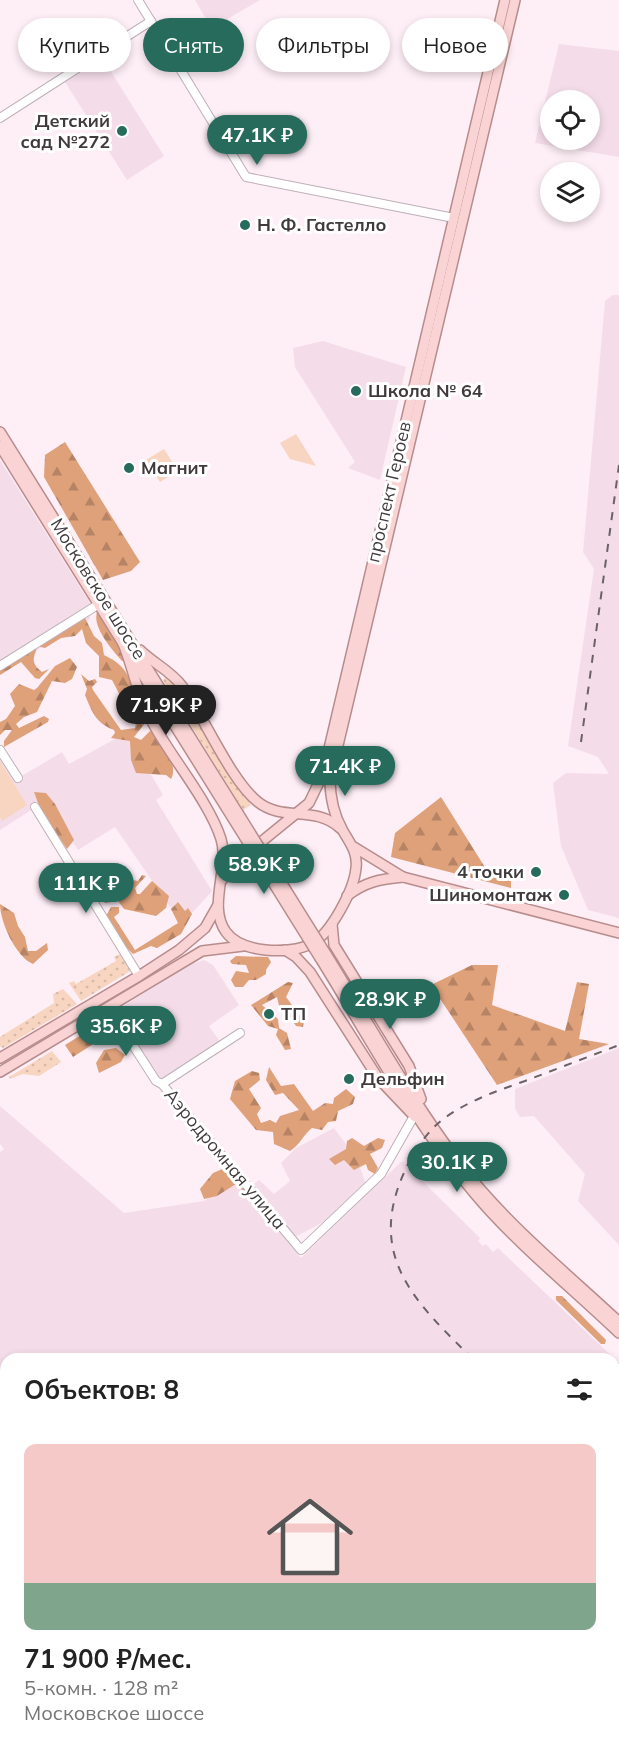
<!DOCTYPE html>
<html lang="ru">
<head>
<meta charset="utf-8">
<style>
  body { margin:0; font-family:Mulish,sans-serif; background:#f2f2f2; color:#222; height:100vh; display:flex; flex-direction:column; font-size:22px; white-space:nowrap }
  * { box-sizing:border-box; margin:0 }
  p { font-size:20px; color:#767676 }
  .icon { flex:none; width:33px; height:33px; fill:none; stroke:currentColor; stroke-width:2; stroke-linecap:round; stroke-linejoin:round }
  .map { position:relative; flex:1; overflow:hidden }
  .drawer { position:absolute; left:0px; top:1353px; width:620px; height:404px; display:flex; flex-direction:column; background:#fff; border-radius:18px 18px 0 0; box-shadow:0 3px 9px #0003 }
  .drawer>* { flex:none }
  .hud { position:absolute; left:18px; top:18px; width:584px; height:54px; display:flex; gap:12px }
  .controls { position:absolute; left:540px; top:90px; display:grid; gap:12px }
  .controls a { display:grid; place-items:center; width:60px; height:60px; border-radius:50%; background:#fff; box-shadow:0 3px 9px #0003; font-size:30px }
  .price { position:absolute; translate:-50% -51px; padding:0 14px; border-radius:21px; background:#276b5d; color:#fff; font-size:20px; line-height:39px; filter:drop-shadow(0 2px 3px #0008) }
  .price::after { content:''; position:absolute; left:50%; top:36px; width:18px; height:14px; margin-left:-9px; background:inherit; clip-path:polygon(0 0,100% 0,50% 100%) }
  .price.selected { background:#222; color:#fff }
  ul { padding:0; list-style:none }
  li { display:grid; align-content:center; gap:12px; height:318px; padding:0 24px }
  li span { display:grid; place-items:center; height:186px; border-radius:12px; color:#555 }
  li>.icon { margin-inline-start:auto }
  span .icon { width:108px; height:108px; fill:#fffc; stroke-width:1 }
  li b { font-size:26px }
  h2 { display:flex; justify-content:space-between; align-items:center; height:72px; padding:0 24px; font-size:26px }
  .pill { padding:0 21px; border-radius:27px; background:#fff; box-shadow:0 3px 9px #0003; font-size:21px; line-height:54px }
  .pill.selected { background:#276b5d; color:#fff }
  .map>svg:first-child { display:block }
  .built { fill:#f4dde9; fill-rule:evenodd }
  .grass { fill:url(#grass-dots) }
  .forest { fill:url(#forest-firs) }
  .park { fill:#f8d5c0 }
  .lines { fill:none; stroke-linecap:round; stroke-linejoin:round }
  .minor-casing { stroke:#beb0b7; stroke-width:10 }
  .major-casing { stroke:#b78c8d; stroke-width:12 }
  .minor { stroke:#fff; stroke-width:8 }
  .major { stroke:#fad4d4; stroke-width:9 }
  .rail { stroke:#6a6266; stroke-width:2; stroke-dasharray:8 8; stroke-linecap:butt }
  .major-bridge-casing { stroke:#b78c8d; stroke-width:12; stroke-linecap:butt }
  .major-bridge { stroke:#fad4d4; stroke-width:9 }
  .poi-dot { fill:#276b5d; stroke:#fff; stroke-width:2 }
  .labels { text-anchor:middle; stroke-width:6; stroke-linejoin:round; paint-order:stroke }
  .poi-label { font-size:18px; font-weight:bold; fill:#403a3d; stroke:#fff; text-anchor:start }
  .street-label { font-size:18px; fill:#403a3d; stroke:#fff }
</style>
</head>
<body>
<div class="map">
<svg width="619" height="1756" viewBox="0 0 619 1756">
  <defs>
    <pattern id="grass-dots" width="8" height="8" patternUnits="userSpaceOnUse" patternTransform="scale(1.5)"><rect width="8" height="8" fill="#f8d5c0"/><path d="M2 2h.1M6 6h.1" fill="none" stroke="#d6b8a6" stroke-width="1.8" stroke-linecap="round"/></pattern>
    <pattern id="forest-firs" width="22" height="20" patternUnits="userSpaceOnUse" patternTransform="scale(1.5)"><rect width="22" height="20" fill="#dfa17a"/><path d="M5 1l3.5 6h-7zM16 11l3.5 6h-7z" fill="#b68465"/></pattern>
  </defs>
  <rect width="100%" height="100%" fill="#feeef6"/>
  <!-- built -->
  <g class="built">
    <polygon points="195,0 260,0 219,24 221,27 213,31"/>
    <path d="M559,44L619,51V157L535,143ZM550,100H590V140H550Z"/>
    <polygon points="103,59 164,156 127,180 65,82"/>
    <polygon points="613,295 619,295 619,918 588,910 561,846 553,783 566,773 609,774 598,757 568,746 594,569 583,552 605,301"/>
    <polygon points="323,341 406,367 380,480 348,468 355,462 295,367 293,348"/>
    <polygon points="0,460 90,603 90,619 0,672"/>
    <polygon points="117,738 130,739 163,795 156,800 212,891 182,924 115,827 78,850 47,800 0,830 0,756 15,780 62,752 69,764"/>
    <polygon points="204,960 213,965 239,1005 209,1026 221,1043 160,1079 155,1076 131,1038 117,1010 191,964"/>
    <polygon points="619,1048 619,1245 578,1201 585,1174 534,1116 520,1117 515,1109 515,1089"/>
    <polygon points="0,1106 124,1213 204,1201 236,1179 301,1258 402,1161 480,1238 478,1241 483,1246 486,1244 493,1252 498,1248 619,1363 619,1439 616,1442 614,1441 614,1359 6,1359 6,1750 527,1750 527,1756 0,1756 0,1152 4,1149 0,1144"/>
    <polygon points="334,1128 357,1159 366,1184 335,1216 295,1237 251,1186 259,1180 274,1194 290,1181 281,1163 296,1148"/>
  </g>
  <!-- grass -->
  <g class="grass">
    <polygon points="167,675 182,693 251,805 243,810 163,680"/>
    <polygon points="122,953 132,970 81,1001 69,983 74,981 76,984 116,961 114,957"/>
    <polygon points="63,989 77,1004 3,1048 0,1046 0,1037 54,1003 53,994"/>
    <polygon points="52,1051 61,1062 39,1076 23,1074 10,1079 9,1077"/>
  </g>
  <!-- forest -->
  <g class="forest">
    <polygon points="65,442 140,562 131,571 103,580 44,477 45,455"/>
    <path d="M82,612L94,636L102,643L104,655C131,668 129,680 138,705L136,706L124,703L112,680L99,677V656L86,643L82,629L75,636L61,638L45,648L37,646V640L60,623Z"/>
    <path d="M97,612L108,622L126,660L122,661C112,650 92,627 97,612Z"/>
    <path d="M34,646L37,648C33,659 31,663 42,672L49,669L39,679L35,678L21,662L0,675V666Z"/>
    <polygon points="70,658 77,667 72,679 65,683 52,681 37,712 24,717 16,724 19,728 44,716 49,719 48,722 4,747 4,741 12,730 5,730 0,735 0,722 6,719 15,706 10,694 19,684 34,690 37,688 55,666"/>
    <path d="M81,674L89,681L95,679L97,682L92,687L93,690L121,730L135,728L138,713L142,712L146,722L134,737L141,740L150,731C163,736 179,767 171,779L166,775L136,773L131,760L130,741L111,738L115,733L114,730C96,723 93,714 85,695L87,689Z"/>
    <polygon points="34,792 46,793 55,804 74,840 67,849 41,811"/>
    <polygon points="441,797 491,877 511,881 511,888 391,857 395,833"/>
    <polygon points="142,875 146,876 135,888 137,894 140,894 152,881 169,896 166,908 156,916 124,909 118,901 105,903 102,899 132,880 138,881"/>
    <polygon points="178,902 185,911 188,908 192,914 181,934 157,948 151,946 133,954 120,941 106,916 111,907 119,907 119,913 114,917 135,950 178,923 171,909"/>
    <path d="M0,904L14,913L18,926L25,937L28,951H36L47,943L48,950L33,964C16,957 0,922 0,904Z"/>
    <polygon points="236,956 268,957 271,962 266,970 266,974 256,980 249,980 243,987 235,987 231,980 236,971 249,973 246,965 232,964 230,961"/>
    <polygon points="472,965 498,965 492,1005 565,1031 577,982 589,984 579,1039 609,1044 497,1085 431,985"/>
    <polygon points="288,982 293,983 286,997 304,1021 303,1027 296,1026 288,1013 280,1010 277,997 262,1005 278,1019 279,1028 287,1033 291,1049 285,1050 276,1035 278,1029 268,1026 251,1005"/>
    <polygon points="107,1019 114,1022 116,1028 112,1032 73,1057 65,1045"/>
    <polygon points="116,1048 125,1055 121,1062 99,1073 96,1063 104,1050"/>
    <path d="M269,1067L281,1086L294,1084L313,1111L325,1103L333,1104L334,1098L346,1089L355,1097L353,1104L338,1111L336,1121L328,1122L322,1130L312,1128C303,1135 300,1145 290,1151L274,1144L273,1132L256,1130L230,1099L235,1081L252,1071L259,1073L260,1080L249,1089L261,1108L257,1114L261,1123L270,1120L276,1123L280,1116L299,1110L283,1093L275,1095L266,1080Z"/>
    <polygon points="352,1138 364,1146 378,1138 385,1140 382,1148 370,1154 378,1168 375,1174 368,1170 366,1164 354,1170 344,1160 335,1165 329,1159 346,1149 347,1141"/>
    <polygon points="227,1167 292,1240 289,1242 236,1184 217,1196 204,1199 200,1189 213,1173"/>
    <polygon points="556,1296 562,1296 606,1340 605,1344 601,1344 556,1300"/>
  </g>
  <!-- park -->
  <g class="park">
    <polygon points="296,434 316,466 290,459 280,443"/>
    <polygon points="164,449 178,471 160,482 146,460"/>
    <polygon points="0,761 27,805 2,821 0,817"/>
  </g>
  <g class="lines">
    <!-- minor casing -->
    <g class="minor-casing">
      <g id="minor">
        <polyline points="138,0 246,177 454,218"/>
        <polyline points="0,118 151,21"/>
        <polyline points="0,666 99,604"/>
        <polyline points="0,750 18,778"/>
        <polyline points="35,807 139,976"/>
        <polyline points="109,1008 156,1081 162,1084 301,1250 381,1174 414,1116"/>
        <polyline points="162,1084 240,1033"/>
        <polyline points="614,1633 619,1628"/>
        <polyline points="540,1756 540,1750"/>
      </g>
    </g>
    <!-- major casing -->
    <g class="major-casing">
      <g id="major">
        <polyline points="0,432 238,813"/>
        <polyline points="0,446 124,645"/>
        <path d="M122,641C133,667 137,694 150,718C169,755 209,801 221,839C230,868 207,906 226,932C241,953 289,955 311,944C330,935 354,890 356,868C358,853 350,843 343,831C334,815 330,796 330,779L515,0"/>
        <path d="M140,650C153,663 171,671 182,686C204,717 231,781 258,802C283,822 315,805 340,828"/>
        <polyline points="133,659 232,817"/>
        <polyline points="354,847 403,877 619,933"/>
        <polyline points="223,879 234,864 309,803 323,774 505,0"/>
        <path d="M347,896C365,882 380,879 403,877"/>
        <polyline points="332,924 334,945 409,1066 421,1099"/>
        <polyline points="285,950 296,957 310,972 378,1078 415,1117"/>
        <path d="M326,954C374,1031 422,1121 481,1190C523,1238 573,1279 619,1322"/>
        <path d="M320,958C369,1037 414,1123 475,1194C517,1244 571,1287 619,1333"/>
        <polyline points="0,1058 139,976 179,950 205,928 218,905"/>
        <polyline points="0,1072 202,951 243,946"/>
      </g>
    </g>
    <!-- minor -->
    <use href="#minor" class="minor"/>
    <!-- major -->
    <use href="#major" class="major"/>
    <!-- rail -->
    <g class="rail">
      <polyline points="581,742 619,465"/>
      <path d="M473,1359C417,1304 367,1258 403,1175C412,1154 427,1130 446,1117C470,1100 497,1091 525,1081C556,1069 588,1057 619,1045"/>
      <polyline points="0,1484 6,1487"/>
      <polyline points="0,1524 6,1521"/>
      <polyline points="0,1544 6,1540"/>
      <polyline points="0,1555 6,1551"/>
      <polyline points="614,1727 619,1732"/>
      <polyline points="82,1756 88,1750"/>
    </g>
    <!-- major-bridge casing -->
    <g class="major-bridge-casing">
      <g id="major-bridge">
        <polyline points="238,813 326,954"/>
        <polyline points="232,817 320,958"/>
      </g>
    </g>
    <!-- major-bridge -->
    <use href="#major-bridge" class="major-bridge"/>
  </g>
  <!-- markers -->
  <g class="poi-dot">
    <circle cx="122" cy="131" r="6"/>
    <circle cx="245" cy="225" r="6"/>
    <circle cx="356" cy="391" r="6"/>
    <circle cx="129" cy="468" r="6"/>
    <circle cx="536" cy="872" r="6"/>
    <circle cx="564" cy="895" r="6"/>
    <circle cx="269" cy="1014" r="6"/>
    <circle cx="349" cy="1079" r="6"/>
  </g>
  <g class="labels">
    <!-- poi labels -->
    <g class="poi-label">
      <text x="110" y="127" text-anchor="end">Детский<tspan x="110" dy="21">сад №272</tspan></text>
      <text x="257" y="231">Н. Ф. Гастелло</text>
      <text x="368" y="397">Школа № 64</text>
      <text x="141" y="474">Магнит</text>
      <text x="524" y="878" text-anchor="end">4 точки</text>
      <text x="552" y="901" text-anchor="end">Шиномонтаж</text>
      <text x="281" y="1020">ТП</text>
      <text x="361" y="1085">Дельфин</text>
    </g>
    <!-- street labels -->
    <g class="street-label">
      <text transform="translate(389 492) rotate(-77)" y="6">проспект Героев</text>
      <text transform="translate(98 589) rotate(58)" y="6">Московское шоссе</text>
      <text transform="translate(225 1159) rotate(50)" y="6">Аэродромная улица</text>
    </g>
  </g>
</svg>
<div class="controls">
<a><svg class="icon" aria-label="locate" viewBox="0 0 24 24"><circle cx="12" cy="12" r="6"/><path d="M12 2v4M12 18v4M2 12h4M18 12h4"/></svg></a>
<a><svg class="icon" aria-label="layers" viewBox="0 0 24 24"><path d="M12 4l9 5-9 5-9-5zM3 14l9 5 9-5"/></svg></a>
</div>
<b class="price" style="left:257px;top:166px">47.1K ₽</b>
<b class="price selected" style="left:166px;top:736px">71.9K ₽</b>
<b class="price" style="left:345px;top:797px">71.4K ₽</b>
<b class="price" style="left:264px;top:895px">58.9K ₽</b>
<b class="price" style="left:86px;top:914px">111K ₽</b>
<b class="price" style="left:390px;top:1030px">28.9K ₽</b>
<b class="price" style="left:126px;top:1057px">35.6K ₽</b>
<b class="price" style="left:457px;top:1193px">30.1K ₽</b>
<div class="hud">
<a class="pill">Купить</a>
<a class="pill selected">Снять</a>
<a class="pill">Фильтры</a>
<a class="pill">Новое</a>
</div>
<section class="drawer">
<h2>Объектов: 8<svg class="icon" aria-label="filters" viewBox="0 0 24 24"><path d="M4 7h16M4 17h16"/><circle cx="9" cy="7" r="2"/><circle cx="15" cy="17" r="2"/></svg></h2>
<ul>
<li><span style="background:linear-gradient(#f6c9c9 75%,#7fa58c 0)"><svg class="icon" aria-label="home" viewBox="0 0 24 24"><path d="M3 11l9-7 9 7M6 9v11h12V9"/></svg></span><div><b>71 900 ₽/мес.</b><p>5-комн. · 128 m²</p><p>Московское шоссе</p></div></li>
</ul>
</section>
</div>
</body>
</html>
